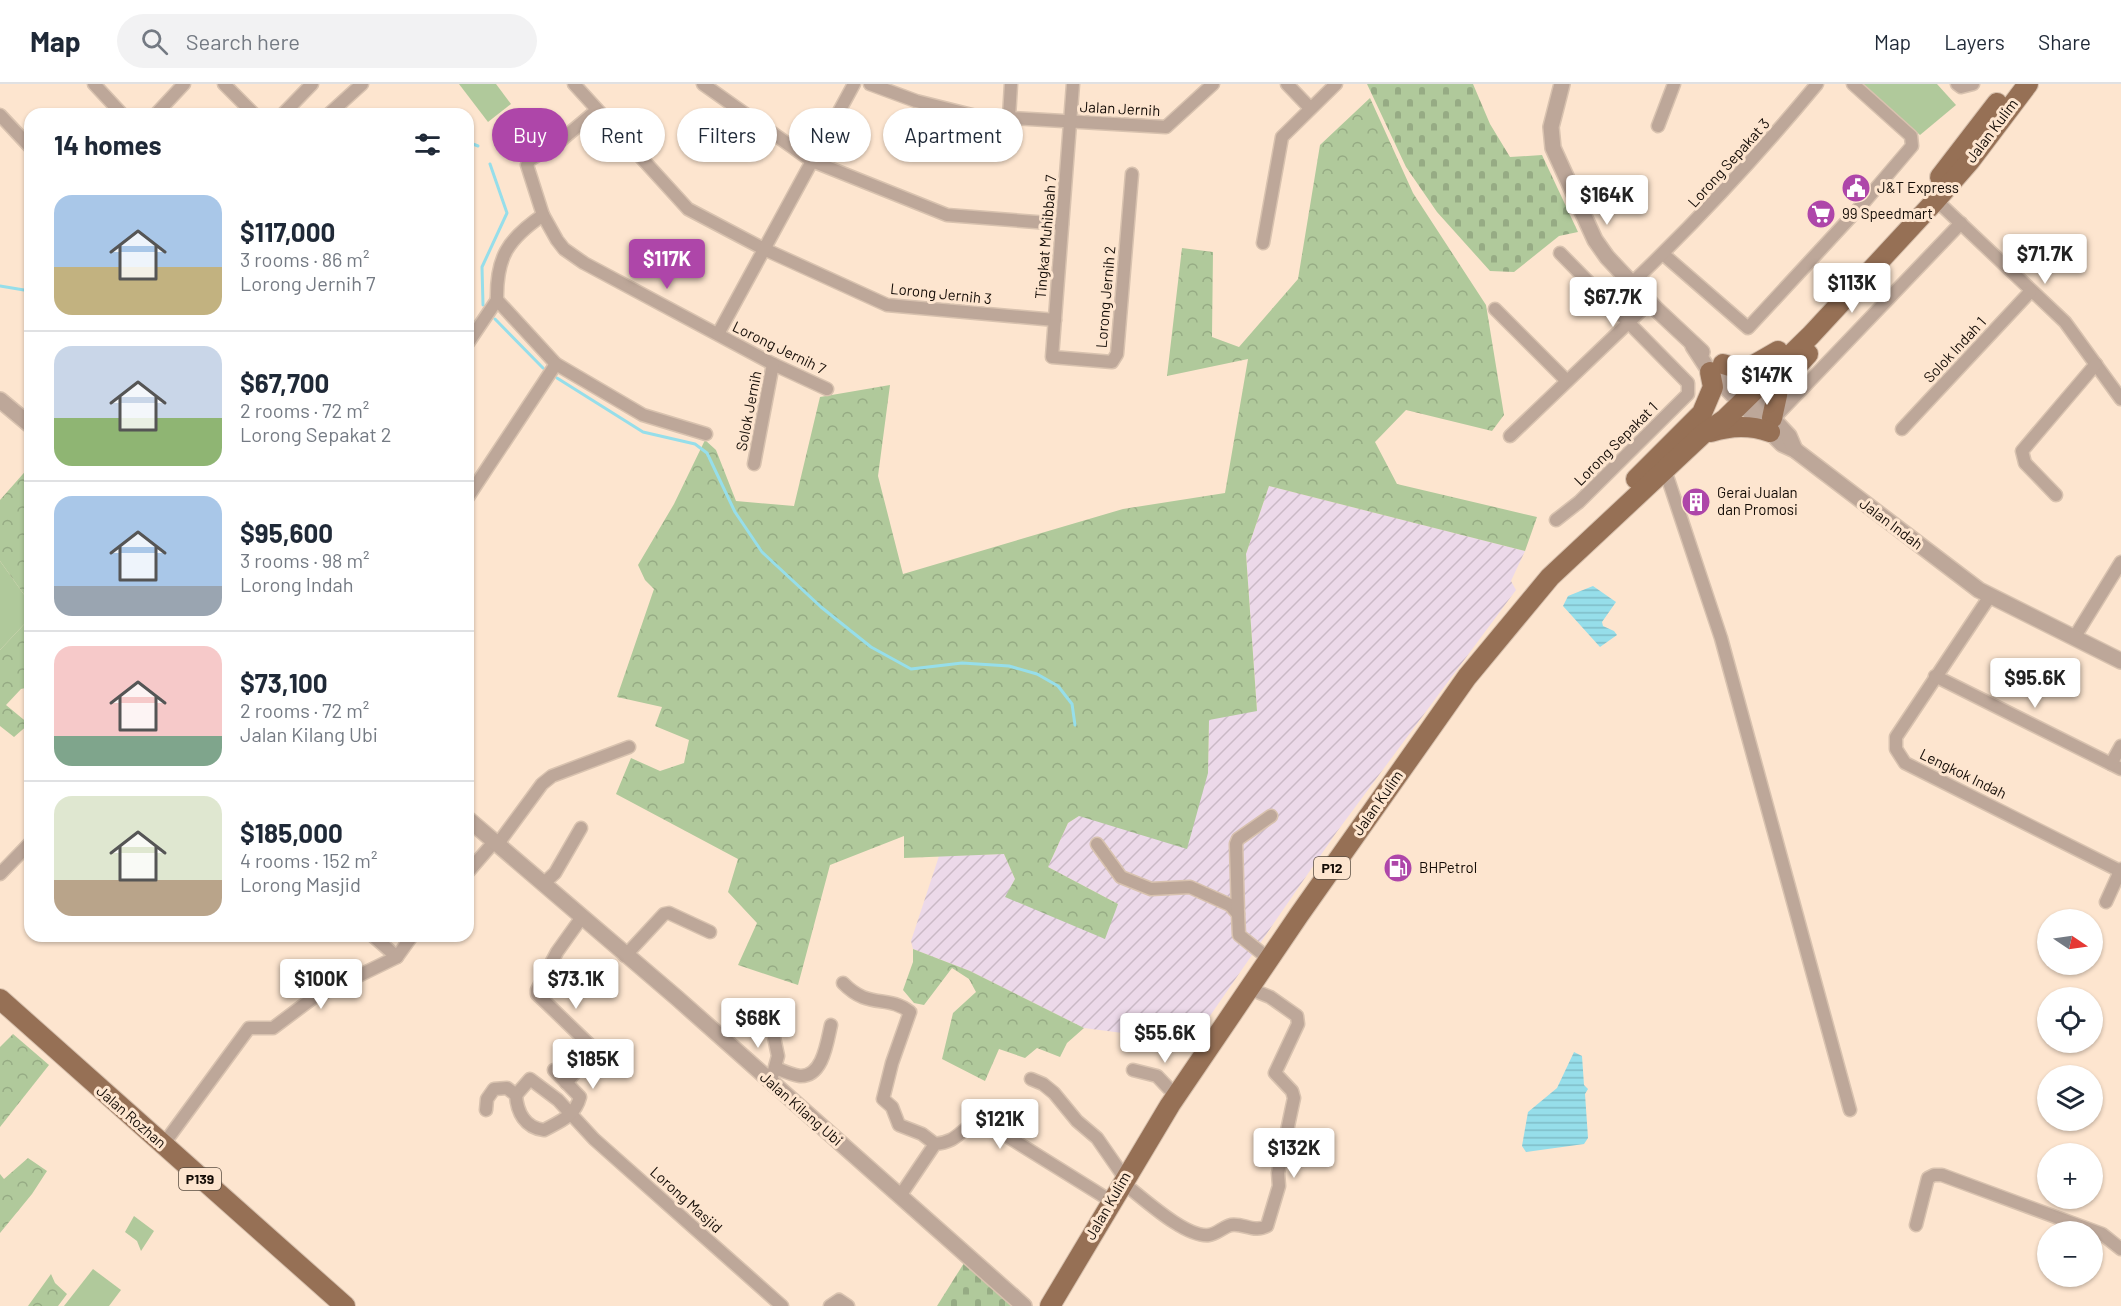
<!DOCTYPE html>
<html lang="en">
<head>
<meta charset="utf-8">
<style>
  body { margin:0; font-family:Barlow,sans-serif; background:#f2f2f3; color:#1f2937; height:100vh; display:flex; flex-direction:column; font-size:22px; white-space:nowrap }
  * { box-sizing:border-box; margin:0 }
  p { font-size:20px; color:#747a83 }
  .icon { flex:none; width:33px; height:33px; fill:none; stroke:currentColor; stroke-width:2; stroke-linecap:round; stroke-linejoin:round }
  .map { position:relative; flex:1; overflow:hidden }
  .drawer { position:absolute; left:24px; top:24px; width:450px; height:834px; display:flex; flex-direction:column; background:#fff; border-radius:18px; box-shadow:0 2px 4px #0004 }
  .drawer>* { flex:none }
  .banner { position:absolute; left:492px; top:24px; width:570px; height:54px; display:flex; gap:12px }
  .needle { width:39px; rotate:103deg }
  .buttons { position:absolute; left:2037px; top:825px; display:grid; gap:12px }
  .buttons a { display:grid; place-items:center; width:66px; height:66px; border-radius:50%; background:#fff; box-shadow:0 2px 4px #0004; font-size:30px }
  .price { position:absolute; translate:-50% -51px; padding:0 14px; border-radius:6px; background:#fff; color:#222; font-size:20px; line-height:39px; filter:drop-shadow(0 2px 3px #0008) }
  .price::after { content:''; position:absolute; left:50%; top:36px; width:18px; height:14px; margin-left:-9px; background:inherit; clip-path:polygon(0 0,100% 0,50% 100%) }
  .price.current { background:#ae46a9; color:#fff }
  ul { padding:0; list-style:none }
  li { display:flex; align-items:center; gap:18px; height:150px; padding:0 30px }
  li+li { border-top:2px solid #e0e1e3 }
  li span { display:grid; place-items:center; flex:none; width:168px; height:120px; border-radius:18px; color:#555 }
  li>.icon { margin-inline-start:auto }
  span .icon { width:72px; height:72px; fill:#fffc; stroke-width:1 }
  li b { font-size:26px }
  h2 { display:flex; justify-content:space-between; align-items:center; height:72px; padding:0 30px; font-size:26px }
  .pill { padding:0 21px; border-radius:27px; background:#fff; box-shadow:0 2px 4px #0004; font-size:21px; line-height:54px }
  .pill.current { background:#ae46a9; color:#fff }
  header { display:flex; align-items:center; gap:36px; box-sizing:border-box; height:84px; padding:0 30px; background:#fff; border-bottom:2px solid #e0e1e3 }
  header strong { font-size:28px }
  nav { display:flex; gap:33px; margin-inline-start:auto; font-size:21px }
  .search { width:420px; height:54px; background:#f2f2f3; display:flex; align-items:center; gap:15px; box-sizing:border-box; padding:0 21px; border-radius:33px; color:#747a83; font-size:22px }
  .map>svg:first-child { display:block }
  .industrial { fill:url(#industrial-furrows) }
  .green { fill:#b0c99b }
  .forest { fill:url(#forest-crowns) }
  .cemetery { fill:url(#cemetery-stones) }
  .water { fill:url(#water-rules) }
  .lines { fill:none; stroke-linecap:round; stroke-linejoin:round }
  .stream { stroke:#96deea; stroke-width:3 }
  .minor-casing { stroke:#d8c2af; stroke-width:15 }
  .tertiary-casing { stroke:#d8c2af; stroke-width:18 }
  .primary-casing { stroke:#d8c2af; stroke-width:22 }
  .minor { stroke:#bda799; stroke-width:12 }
  .tertiary { stroke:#bda799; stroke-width:15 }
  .primary { stroke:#967055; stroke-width:20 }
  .labels { text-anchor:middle; stroke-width:6; stroke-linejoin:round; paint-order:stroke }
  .shield { fill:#fde5cf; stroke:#5a4d42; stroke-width:1.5 }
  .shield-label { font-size:14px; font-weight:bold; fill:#140c06 }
  .street-label { font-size:15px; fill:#140c06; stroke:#fde5cf }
  .poi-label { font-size:15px; fill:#140c06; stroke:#fde5cf; text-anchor:start }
</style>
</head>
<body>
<header>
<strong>Map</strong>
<div class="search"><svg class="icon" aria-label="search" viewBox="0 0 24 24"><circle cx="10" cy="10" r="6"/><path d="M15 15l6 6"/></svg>Search here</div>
<nav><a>Map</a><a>Layers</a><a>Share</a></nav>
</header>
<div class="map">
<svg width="2121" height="1222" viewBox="0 0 2121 1222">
  <defs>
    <pattern id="industrial-furrows" width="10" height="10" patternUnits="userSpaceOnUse" patternTransform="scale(1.5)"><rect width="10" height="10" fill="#ecd9e9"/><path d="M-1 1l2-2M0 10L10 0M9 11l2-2" fill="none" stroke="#cab9c6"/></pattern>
    <pattern id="forest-crowns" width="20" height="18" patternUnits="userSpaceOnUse" patternTransform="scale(1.5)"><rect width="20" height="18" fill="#b0c99b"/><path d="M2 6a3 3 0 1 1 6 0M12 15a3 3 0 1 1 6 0" fill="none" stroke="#96ab84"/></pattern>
    <pattern id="cemetery-stones" width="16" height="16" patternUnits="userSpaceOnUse" patternTransform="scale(1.5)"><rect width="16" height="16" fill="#b0c99b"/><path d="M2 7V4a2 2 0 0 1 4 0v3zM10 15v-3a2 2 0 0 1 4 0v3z" fill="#96ab84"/></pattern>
    <pattern id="water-rules" width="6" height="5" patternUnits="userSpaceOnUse" patternTransform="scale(1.5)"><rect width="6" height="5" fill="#96deea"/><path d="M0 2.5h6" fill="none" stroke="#80bdc7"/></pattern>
  </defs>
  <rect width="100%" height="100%" fill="#fde5cf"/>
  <!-- industrial -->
  <polygon class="industrial" points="1269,402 1525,467 1511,497 1516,506 1336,749 1192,958 1084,944 970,887 913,865 911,857 939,772 1004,770 1015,795 1006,813 1118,820 1048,783 1068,739 1079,732 1208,689 1209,635 1257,626 1246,470"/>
  <!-- green -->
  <g class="green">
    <polygon points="459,0 496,0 511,20 488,38"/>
    <polygon points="1862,0 1937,0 1956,21 1920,51"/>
    <polygon points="0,477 30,519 30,534 0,566"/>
    <polygon points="134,1132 154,1147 141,1167 137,1157 125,1148"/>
    <polygon points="93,1185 121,1206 109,1222 64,1222"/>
  </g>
  <!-- forest -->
  <g class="forest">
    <polygon points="1370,14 1413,109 1486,221 1504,331 1492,347 1406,326 1375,358 1397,400 1537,433 1525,467 1269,402 1246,470 1257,627 1209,636 1208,689 1187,765 1079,732 1068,739 1048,783 1118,820 1105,855 1005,813 1015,795 1004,770 904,774 904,752 830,781 798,901 738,881 757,839 728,808 738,775 616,710 631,674 660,687 684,679 689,656 655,642 662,623 617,613 654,505 645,496 638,481 674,420 705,356 716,366 736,417 794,422 820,313 890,301 878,392 903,490 1123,425 1225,409 1248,275 1167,292 1182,164 1213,168 1212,253 1239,263 1298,195 1320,61"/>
    <polygon points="30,382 30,519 0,477 0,416"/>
    <polygon points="30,534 30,603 21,605 6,621 29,640 14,653 0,642 0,566"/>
    <polygon points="913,865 970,887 1084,944 1067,959 1060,973 1037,964 1025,974 999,965 985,997 942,975 953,929 976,908 969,895 952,884 924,921 914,919 903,906 913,878"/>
    <polygon points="13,950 49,981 0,1043 0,963"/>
    <polygon points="28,1074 47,1087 32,1110 0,1149 0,1090 4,1095"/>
    <polygon points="51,1190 55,1199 67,1210 58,1222 28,1222"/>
  </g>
  <!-- cemetery -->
  <g class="cemetery">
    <polygon points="1367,0 1473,0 1490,40 1510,73 1542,71 1578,148 1559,152 1514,188 1490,187 1437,128 1406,83"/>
    <polygon points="964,1179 1013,1222 937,1222"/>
  </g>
  <!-- water -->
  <g class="water">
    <polygon points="1593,502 1616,518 1602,538 1603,542 1614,547 1617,551 1600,563 1563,522 1568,512"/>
    <polygon points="1574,968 1582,972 1584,1001 1588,1005 1585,1010 1588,1054 1584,1060 1526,1068 1522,1062 1528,1028 1557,1004"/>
  </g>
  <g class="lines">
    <!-- stream -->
    <g class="stream">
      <polyline points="468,58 478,62"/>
      <polyline points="0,202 30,207"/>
      <polyline points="483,221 482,183 507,129 490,80"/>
      <polyline points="495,235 543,284"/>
      <polyline points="557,294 643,348 695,360 707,369 735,428 762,468 821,523 871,563 911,585 962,579 1009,582 1037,590 1058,602 1072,620 1075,641"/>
    </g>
    <!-- minor casing -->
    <g class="minor-casing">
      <g id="minor">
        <polyline points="94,0 122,30"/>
        <polyline points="224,0 254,30"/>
        <polyline points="574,0 688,125 764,165 887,221 1055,236"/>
        <polyline points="703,0 812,77 947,131 1062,140"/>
        <polyline points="870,0 916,17 976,32 1166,43 1213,0"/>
        <polyline points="1073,0 1052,273 1112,278 1117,270 1132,90"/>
        <polyline points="1287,0 1310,24"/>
        <polyline points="1957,0 1961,3 1973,0"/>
        <polyline points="597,26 559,58 530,76 527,81 543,131 557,156 564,165 584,179 773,280 827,305"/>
        <polyline points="156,30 184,0"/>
        <polyline points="283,30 312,0"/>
        <polyline points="329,30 362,0"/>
        <polyline points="0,31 30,63"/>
        <polyline points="1009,33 1011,0"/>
        <polyline points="1658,42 1674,0"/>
        <polyline points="1936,116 2065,238 2121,315"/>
        <path d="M543,131C508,155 496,173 497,216L556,280L643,331L706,350"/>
        <polyline points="1263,159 1282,53 1336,0"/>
        <polyline points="1663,170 1748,244 1860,123 1912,62 1911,52 1853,0"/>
        <path d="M1632,199C1698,136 1759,70 1817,0"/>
        <polyline points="1495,225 1567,297"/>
        <polyline points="718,250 854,0"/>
        <polyline points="468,259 497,216"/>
        <polyline points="1777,333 1778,330 1961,139"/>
        <polyline points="1902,345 2030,208"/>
        <polyline points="1510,352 1650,218"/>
        <polyline points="754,380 773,280"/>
        <polyline points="1665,386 1721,554 1850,1026"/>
        <polyline points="2056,411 2025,379 2022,367 2096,280"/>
        <polyline points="468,413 556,280"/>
        <polyline points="1556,436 1579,418 1688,310 1688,299 1560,169"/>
        <polyline points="1990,512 1896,653 1896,665 1905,679 2120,787"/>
        <polyline points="2074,554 2121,478"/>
        <polyline points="1935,592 2121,685"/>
        <polyline points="2111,680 2121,662"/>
        <polyline points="1097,760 1121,793 1151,805 1190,803 1230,821 1238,830 1239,851 1269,875"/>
        <polyline points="497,761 542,700 552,692 629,663"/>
        <polyline points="468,788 494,758"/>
        <polyline points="0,790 30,759"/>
        <polyline points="543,800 555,789 581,744"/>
        <polyline points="2106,818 2121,785"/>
        <polyline points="1238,830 1236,760 1238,755 1271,732"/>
        <polyline points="373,852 397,873"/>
        <polyline points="625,872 664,830 669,829 710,848"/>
        <path d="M843,899C869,926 887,910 910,928L892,979L883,1015L892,1023L899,1041L922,1050L935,1060"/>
        <polyline points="768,925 778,972 773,990"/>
        <path d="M776,984C783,987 792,991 800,992C823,993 827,958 831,941"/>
        <polyline points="1133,986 1157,992 1176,1012"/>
        <polyline points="1031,995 1043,1000 1054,1009 1077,1037 1097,1054 1124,1093"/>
        <polyline points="566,999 580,983 592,963 537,910 537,906 557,868 582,833"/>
        <polyline points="516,1011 530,995 558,1016 594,1055 782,1222"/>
        <path d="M486,1026L487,1015L494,1005L507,1004L516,1011C517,1028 525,1044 544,1046C561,1037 575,1032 580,1013L554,986"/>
        <polyline points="163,1061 249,944 273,944 313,914 397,873 412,852"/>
        <path d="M1122,1098C1142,1113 1185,1154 1209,1151C1217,1150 1223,1143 1231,1141C1244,1139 1254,1149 1267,1142L1279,1102L1278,1089L1294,1014L1292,1007L1275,989L1298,940L1297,932L1270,913L1248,904"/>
        <path d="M900,1112L935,1060C958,1058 959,1046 977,1038L1005,1051L1111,1117"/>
        <polyline points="1916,1141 1928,1094 1934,1091 1942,1091 2102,1150 2121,1165"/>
        <polyline points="830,1222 839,1216 848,1222"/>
      </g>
    </g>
    <!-- tertiary casing -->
    <g class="tertiary-casing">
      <g id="tertiary">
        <polyline points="1562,0 1551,43 1553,64 1595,156 1607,173 1655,224 1702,268"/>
        <polyline points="1693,262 1710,288 1782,360 1795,366 1979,506 2121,577"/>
        <polyline points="1722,280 1789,352 1795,366"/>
        <polyline points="0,316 30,341"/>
        <polyline points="468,735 677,914 1024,1222"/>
      </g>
    </g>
    <!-- primary casing -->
    <g class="primary-casing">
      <g id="primary">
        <polyline points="1940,93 1997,19"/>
        <polyline points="1723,280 1736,284 1752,282 1778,267"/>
        <polyline points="1772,334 1779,302 1808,270"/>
        <path d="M1711,348C1732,342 1749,341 1770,348"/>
        <polyline points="1636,395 1702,329 1713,303 1710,288"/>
        <polyline points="0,915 345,1222"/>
        <polyline points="1050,1222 1170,1021 1299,831 1467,593 1550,493 1703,350 1725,335 1811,251 1936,116 1970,77 2028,0"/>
      </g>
    </g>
    <!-- minor -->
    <use href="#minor" class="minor"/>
    <!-- tertiary -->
    <use href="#tertiary" class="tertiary"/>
    <!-- primary -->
    <use href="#primary" class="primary"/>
  </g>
  <!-- icons -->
  <defs>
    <g id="civic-disc" transform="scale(1.5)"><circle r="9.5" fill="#ae46a9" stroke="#fde5cf"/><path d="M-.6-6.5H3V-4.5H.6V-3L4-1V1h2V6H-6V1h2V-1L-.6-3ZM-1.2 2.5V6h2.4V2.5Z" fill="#fff"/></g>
    <g id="supermarket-disc" transform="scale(1.5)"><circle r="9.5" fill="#ae46a9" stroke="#fde5cf"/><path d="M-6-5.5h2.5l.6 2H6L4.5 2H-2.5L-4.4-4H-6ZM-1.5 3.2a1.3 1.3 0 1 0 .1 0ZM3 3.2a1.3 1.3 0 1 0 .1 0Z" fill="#fff"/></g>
    <g id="building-disc" transform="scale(1.5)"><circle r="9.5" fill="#ae46a9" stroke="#fde5cf"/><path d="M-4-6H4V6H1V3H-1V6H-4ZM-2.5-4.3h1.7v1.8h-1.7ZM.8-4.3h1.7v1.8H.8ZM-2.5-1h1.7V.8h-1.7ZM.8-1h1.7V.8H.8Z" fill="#fff"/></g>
    <g id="fuel-disc" transform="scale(1.5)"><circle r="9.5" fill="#ae46a9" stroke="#fde5cf"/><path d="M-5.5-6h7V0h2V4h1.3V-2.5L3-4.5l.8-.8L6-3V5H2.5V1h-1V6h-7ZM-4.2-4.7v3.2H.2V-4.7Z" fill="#fff"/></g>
  </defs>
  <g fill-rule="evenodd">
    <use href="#civic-disc" x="1856" y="104"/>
    <use href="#supermarket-disc" x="1821" y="130"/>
    <use href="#building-disc" x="1696" y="418"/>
    <use href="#fuel-disc" x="1398" y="784"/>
  </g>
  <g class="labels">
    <!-- shield labels -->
    <g class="shield">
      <rect x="1314" y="773" width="36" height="22" rx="4.5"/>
      <rect x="179" y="1084" width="42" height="22" rx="4.5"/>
    </g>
    <g class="shield-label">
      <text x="1332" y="789">P12</text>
      <text x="200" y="1100">P139</text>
    </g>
    <!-- street labels -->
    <g class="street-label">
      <text transform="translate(1120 25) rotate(3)" y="5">Jalan Jernih</text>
      <text transform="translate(1992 47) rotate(-53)" y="5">Jalan Kulim</text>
      <text transform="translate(1729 79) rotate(-48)" y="5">Lorong Sepakat 3</text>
      <text transform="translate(1046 153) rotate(-85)" y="5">Tingkat Muhibbah 7</text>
      <text transform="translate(941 210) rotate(6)" y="5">Lorong Jernih 3</text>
      <text transform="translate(1106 213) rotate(-85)" y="5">Lorong Jernih 2</text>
      <text transform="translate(779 264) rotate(26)" y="5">Lorong Jernih 7</text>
      <text transform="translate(1955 266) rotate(-47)" y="5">Solok Indah 1</text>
      <text transform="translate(749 327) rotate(-79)" y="5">Solok Jernih</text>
      <text transform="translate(1616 360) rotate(-45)" y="5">Lorong Sepakat 1</text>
      <text transform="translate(1891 440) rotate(37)" y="5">Jalan Indah</text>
      <text transform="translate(1963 690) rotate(26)" y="5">Lengkok Indah</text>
      <text transform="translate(1378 719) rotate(-55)" y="5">Jalan Kulim</text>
      <text transform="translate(801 1025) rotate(41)" y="5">Jalan Kilang Ubi</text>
      <text transform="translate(131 1033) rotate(41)" y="5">Jalan Rozhan</text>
      <text transform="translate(686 1116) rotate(42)" y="5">Lorong Masjid</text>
      <text transform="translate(1108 1122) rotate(-60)" y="5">Jalan Kulim</text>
    </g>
    <!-- poi labels -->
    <g class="poi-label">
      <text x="1877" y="109">J&amp;T Express</text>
      <text x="1842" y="135">99 Speedmart</text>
      <text x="1717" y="414">Gerai Jualan<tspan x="1717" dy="17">dan Promosi</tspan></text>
      <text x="1419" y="789">BHPetrol</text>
    </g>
  </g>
</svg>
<div class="buttons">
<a><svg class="needle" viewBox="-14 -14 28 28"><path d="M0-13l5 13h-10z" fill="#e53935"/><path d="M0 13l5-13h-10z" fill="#747a83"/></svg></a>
<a><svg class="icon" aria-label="locate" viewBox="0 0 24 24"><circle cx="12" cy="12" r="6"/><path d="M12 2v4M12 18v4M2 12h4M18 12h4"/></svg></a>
<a><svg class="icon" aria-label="layers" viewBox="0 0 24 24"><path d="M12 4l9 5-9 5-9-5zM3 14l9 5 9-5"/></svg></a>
<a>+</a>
<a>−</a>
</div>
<b class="price" style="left:1607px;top:142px">$164K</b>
<b class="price" style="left:2045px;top:201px">$71.7K</b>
<b class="price current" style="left:667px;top:206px">$117K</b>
<b class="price" style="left:1852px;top:230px">$113K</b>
<b class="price" style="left:1613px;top:244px">$67.7K</b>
<b class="price" style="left:1767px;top:322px">$147K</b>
<b class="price" style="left:2035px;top:625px">$95.6K</b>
<b class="price" style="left:321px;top:926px">$100K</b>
<b class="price" style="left:576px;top:926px">$73.1K</b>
<b class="price" style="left:758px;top:965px">$68K</b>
<b class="price" style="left:1165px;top:980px">$55.6K</b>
<b class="price" style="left:593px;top:1006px">$185K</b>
<b class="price" style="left:1000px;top:1066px">$121K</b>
<b class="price" style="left:1294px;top:1095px">$132K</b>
<div class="banner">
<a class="pill current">Buy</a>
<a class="pill">Rent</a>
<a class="pill">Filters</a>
<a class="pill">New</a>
<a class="pill">Apartment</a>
</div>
<section class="drawer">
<h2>14 homes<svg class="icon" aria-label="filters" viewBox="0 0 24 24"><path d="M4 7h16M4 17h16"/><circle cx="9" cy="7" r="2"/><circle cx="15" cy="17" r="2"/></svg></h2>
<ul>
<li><span style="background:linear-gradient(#a9c7e8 60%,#c2b280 0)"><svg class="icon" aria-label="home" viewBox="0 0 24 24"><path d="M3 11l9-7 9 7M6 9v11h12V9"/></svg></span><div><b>$117,000</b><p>3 rooms · 86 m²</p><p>Lorong Jernih 7</p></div></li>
<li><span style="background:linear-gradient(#c9d6e8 60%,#8fb573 0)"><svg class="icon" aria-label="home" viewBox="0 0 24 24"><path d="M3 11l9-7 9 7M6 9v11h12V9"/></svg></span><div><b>$67,700</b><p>2 rooms · 72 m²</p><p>Lorong Sepakat 2</p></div></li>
<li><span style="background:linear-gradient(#a9c7e8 75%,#9aa5b1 0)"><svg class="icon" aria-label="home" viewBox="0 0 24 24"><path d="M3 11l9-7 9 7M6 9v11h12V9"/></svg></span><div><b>$95,600</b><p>3 rooms · 98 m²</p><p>Lorong Indah</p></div></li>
<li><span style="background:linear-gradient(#f6c9c9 75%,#7fa58c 0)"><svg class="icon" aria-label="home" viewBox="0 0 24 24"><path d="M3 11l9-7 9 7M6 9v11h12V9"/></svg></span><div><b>$73,100</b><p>2 rooms · 72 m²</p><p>Jalan Kilang Ubi</p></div></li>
<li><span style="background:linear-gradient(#dfe7d0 70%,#b9a48a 0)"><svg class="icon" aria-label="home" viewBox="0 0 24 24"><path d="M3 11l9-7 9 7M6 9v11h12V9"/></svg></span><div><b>$185,000</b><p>4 rooms · 152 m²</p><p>Lorong Masjid</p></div></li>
</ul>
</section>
</div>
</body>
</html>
